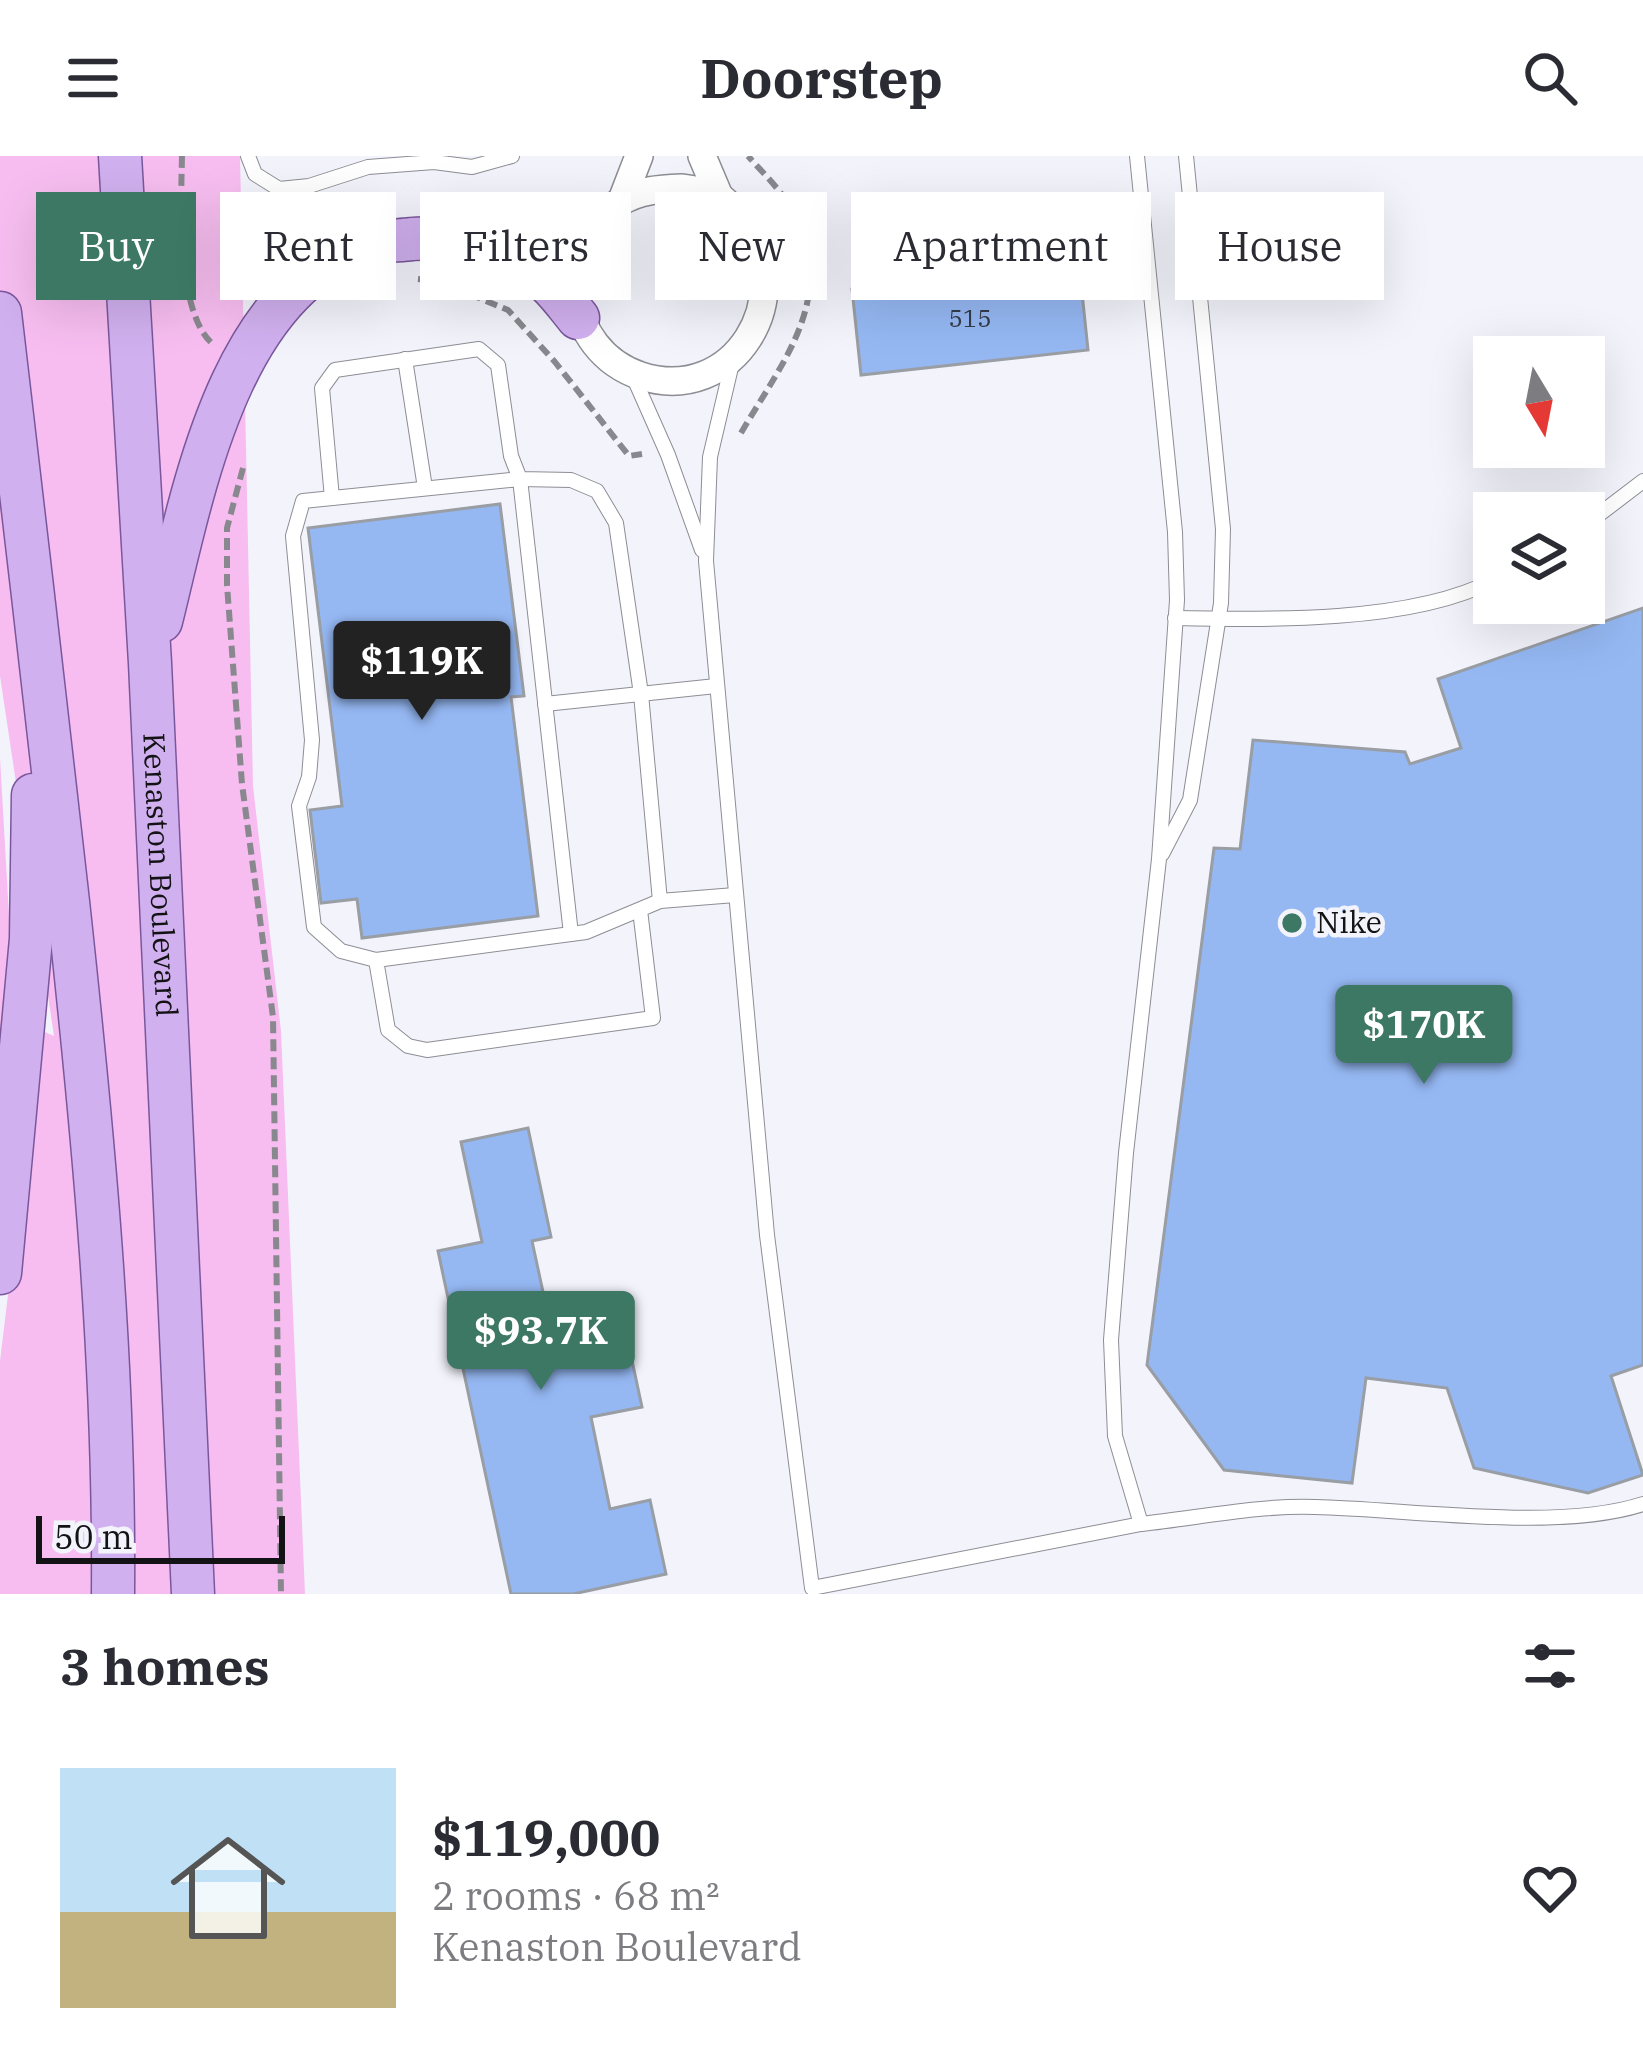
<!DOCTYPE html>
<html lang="en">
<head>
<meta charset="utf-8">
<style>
  body { margin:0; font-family:"IBM Plex Serif",serif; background:#f2f2f3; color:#2b2b33; height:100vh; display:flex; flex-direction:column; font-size:45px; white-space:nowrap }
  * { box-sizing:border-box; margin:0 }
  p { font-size:39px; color:#7c7c81 }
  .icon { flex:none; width:66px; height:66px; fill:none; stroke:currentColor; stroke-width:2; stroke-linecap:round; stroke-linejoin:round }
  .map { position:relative; height:1438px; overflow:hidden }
  .panel { display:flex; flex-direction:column; background:#fff; flex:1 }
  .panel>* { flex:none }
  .guide { position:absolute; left:36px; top:36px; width:1572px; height:108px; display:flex; gap:24px }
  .needle { width:78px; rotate:170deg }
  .buttons { position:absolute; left:1473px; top:180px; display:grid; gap:24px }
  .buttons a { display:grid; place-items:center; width:132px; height:132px; border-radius:0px; background:#fff; box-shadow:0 12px 48px #0002; font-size:60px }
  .scale { position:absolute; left:36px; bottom:30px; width:249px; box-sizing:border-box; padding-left:12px; border:6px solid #131315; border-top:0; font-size:33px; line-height:42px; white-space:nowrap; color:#131315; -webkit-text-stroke:9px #f3f3fc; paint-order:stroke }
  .price { position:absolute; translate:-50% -102px; padding:0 27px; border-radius:12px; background:#3c7863; color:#fff; font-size:39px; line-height:78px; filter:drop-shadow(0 3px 6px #0008) }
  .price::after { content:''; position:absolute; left:50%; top:72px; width:36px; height:27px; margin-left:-18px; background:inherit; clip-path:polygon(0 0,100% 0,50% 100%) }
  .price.selected { background:#222; color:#fff }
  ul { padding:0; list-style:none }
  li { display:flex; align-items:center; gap:36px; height:300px; padding:0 60px }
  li+li { border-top:3px solid #e1e1e2 }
  li span { display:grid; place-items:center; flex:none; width:336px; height:240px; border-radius:0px; color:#555 }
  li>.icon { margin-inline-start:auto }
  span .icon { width:144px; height:144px; fill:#fffc; stroke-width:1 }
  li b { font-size:51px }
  h2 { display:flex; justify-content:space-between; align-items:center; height:144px; padding:0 60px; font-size:51px }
  .pill { padding:0 42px; border-radius:0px; background:#fff; box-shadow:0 12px 48px #0002; font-size:42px; line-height:108px }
  .pill.selected { background:#3c7863; color:#fff }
  header { display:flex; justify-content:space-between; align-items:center; height:156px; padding:0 60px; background:#fff; font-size:54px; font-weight:800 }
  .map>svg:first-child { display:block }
  .green { fill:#f7bdf0 }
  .building { fill:#95b8f3; stroke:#999da4; stroke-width:3 }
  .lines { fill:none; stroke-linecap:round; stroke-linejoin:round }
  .service-casing { stroke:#8d8d94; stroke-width:16 }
  .minor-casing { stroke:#8d8d94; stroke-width:30 }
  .primary-casing { stroke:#7a579c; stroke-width:45 }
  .path { stroke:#88888e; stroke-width:6; stroke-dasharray:12 6; stroke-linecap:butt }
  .service { stroke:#fff; stroke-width:14 }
  .minor { stroke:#fff; stroke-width:27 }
  .primary { stroke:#d1b0ef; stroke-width:42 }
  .poi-dot { fill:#3c7863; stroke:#f3f3fc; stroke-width:4.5 }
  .labels { text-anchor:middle; stroke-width:9; stroke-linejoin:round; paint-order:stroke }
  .number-label { font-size:24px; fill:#343c4c }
  .street-label { font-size:30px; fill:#131315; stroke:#f3f3fc }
  .poi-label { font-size:30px; fill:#131315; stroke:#f3f3fc; text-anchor:start }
</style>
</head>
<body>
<header><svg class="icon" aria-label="menu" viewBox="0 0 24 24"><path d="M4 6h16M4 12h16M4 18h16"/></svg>Doorstep<svg class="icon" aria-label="search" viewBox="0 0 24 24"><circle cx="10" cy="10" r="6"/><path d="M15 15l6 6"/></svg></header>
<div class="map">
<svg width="1643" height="1438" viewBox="0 0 1643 1438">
  <rect width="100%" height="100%" fill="#f3f3fc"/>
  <!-- green -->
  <g class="green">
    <polygon points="0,0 240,0 253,630 281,875 305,1438 0,1438 0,1205 40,874 54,880 0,520"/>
    <polygon points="0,602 10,777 0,937"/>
  </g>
  <!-- building -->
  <g class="building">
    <polygon points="1079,108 1088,194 861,219 852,133"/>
    <polygon points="500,348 524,540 511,541 538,760 362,782 357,743 321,747 310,654 342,650 308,372"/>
    <polygon points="1643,452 1643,1209 1611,1220 1643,1319 1588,1337 1474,1312 1447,1232 1366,1222 1352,1327 1224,1314 1147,1209 1214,692 1240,693 1253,584 1405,596 1410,608 1461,592 1438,523"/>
    <polygon points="528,972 551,1081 532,1085 551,1173 622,1158 642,1251 591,1261 610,1353 650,1344 666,1418 573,1438 511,1438 438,1095 482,1086 461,986"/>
  </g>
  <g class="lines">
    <!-- service casing -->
    <g class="service-casing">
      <g id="service">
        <polyline points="248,0 255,18 279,33 309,30 368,11 434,6 472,11 512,0"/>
        <path d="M1137,0L1175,376L1177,444L1159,703L1126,997L1111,1184L1115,1280L1141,1368C1198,1362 1258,1349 1315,1351C1408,1353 1558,1376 1643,1348"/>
        <polyline points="405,203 425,332"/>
        <polyline points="733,203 710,301 706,405 767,1079 812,1432 1141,1368"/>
        <polyline points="633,220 668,299 702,394"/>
        <polyline points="332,342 322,232 335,214 479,193 498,209 511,300 520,323 571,324 597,335 616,367 641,538 660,745"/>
        <polyline points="1584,370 1643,325"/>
        <path d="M1175,462C1267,464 1412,467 1494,424"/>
        <polyline points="545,548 716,530"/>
        <polyline points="1162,698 1190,644 1221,447 1223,373 1186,0"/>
        <polyline points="640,754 653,862 427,894 408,890 388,874 376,804 586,776 660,745 735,739"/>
        <polyline points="376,804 341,795 314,771 299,650 309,621 312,584 293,380 303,345 520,323 571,778"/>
      </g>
    </g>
    <!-- minor casing -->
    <g class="minor-casing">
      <g id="minor">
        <polyline points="702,0 719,40"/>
        <path d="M682,32C693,34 708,35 718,40C727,45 737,58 743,66C800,140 734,250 641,220C563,194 552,89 620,46C639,34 660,33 682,32Z"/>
        <polyline points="622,44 639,0"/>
      </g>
    </g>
    <!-- primary casing -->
    <g class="primary-casing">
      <g id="primary">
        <path id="s1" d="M120,0L150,507L193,1438"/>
        <path d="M0,157C23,353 46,550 68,746C93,976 115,1207 113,1438"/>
        <path d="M161,465C192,341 227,134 367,89C380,84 398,85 412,83C449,79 521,100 548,127C559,137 568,150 578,162"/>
        <polyline points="0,1117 31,783 33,639"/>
      </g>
    </g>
    <!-- path -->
    <g class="path">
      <path d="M182,0C181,47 176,159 214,189"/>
      <polyline points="418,123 438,125 508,154 555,206 629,300 642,298"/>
      <path d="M741,277C784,203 841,138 790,51C780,33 762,16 748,0"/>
      <polyline points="243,312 227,372 227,429 242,628 273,861 281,1438"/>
    </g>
    <!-- service -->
    <use href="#service" class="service"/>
    <!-- minor -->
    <use href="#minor" class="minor"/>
    <!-- primary -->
    <use href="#primary" class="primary"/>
  </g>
  <!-- markers -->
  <circle class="poi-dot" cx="1292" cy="767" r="12"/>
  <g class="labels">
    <!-- number labels -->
    <g class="number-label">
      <text x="970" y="171">515</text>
    </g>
    <!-- street labels -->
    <g class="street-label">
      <text dy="10" stroke="none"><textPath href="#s1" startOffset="720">Kenaston Boulevard</textPath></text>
    </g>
    <!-- poi labels -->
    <g class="poi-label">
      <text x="1316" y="777">Nike</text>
    </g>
  </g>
</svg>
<div class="buttons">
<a><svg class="needle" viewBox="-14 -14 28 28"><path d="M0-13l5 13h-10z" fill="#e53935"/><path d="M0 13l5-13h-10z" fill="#7c7c81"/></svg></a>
<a><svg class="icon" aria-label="layers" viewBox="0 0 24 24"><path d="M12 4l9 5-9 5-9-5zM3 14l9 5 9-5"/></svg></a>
</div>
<div class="scale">50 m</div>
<b class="price selected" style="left:422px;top:567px">$119K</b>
<b class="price" style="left:1424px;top:931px">$170K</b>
<b class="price" style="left:541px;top:1237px">$93.7K</b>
<div class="guide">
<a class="pill selected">Buy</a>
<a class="pill">Rent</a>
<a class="pill">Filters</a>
<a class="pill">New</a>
<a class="pill">Apartment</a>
<a class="pill">House</a>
</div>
</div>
<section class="panel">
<h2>3 homes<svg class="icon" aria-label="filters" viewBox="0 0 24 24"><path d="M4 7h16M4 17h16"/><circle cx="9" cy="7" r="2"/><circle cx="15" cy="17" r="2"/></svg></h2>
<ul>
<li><span style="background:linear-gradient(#bfe0f5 60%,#c2b280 0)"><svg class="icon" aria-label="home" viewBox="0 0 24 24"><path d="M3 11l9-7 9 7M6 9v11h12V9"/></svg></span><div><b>$119,000</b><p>2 rooms · 68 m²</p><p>Kenaston Boulevard</p></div><svg class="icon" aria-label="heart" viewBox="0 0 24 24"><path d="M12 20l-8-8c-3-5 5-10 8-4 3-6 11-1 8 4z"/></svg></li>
</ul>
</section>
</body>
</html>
